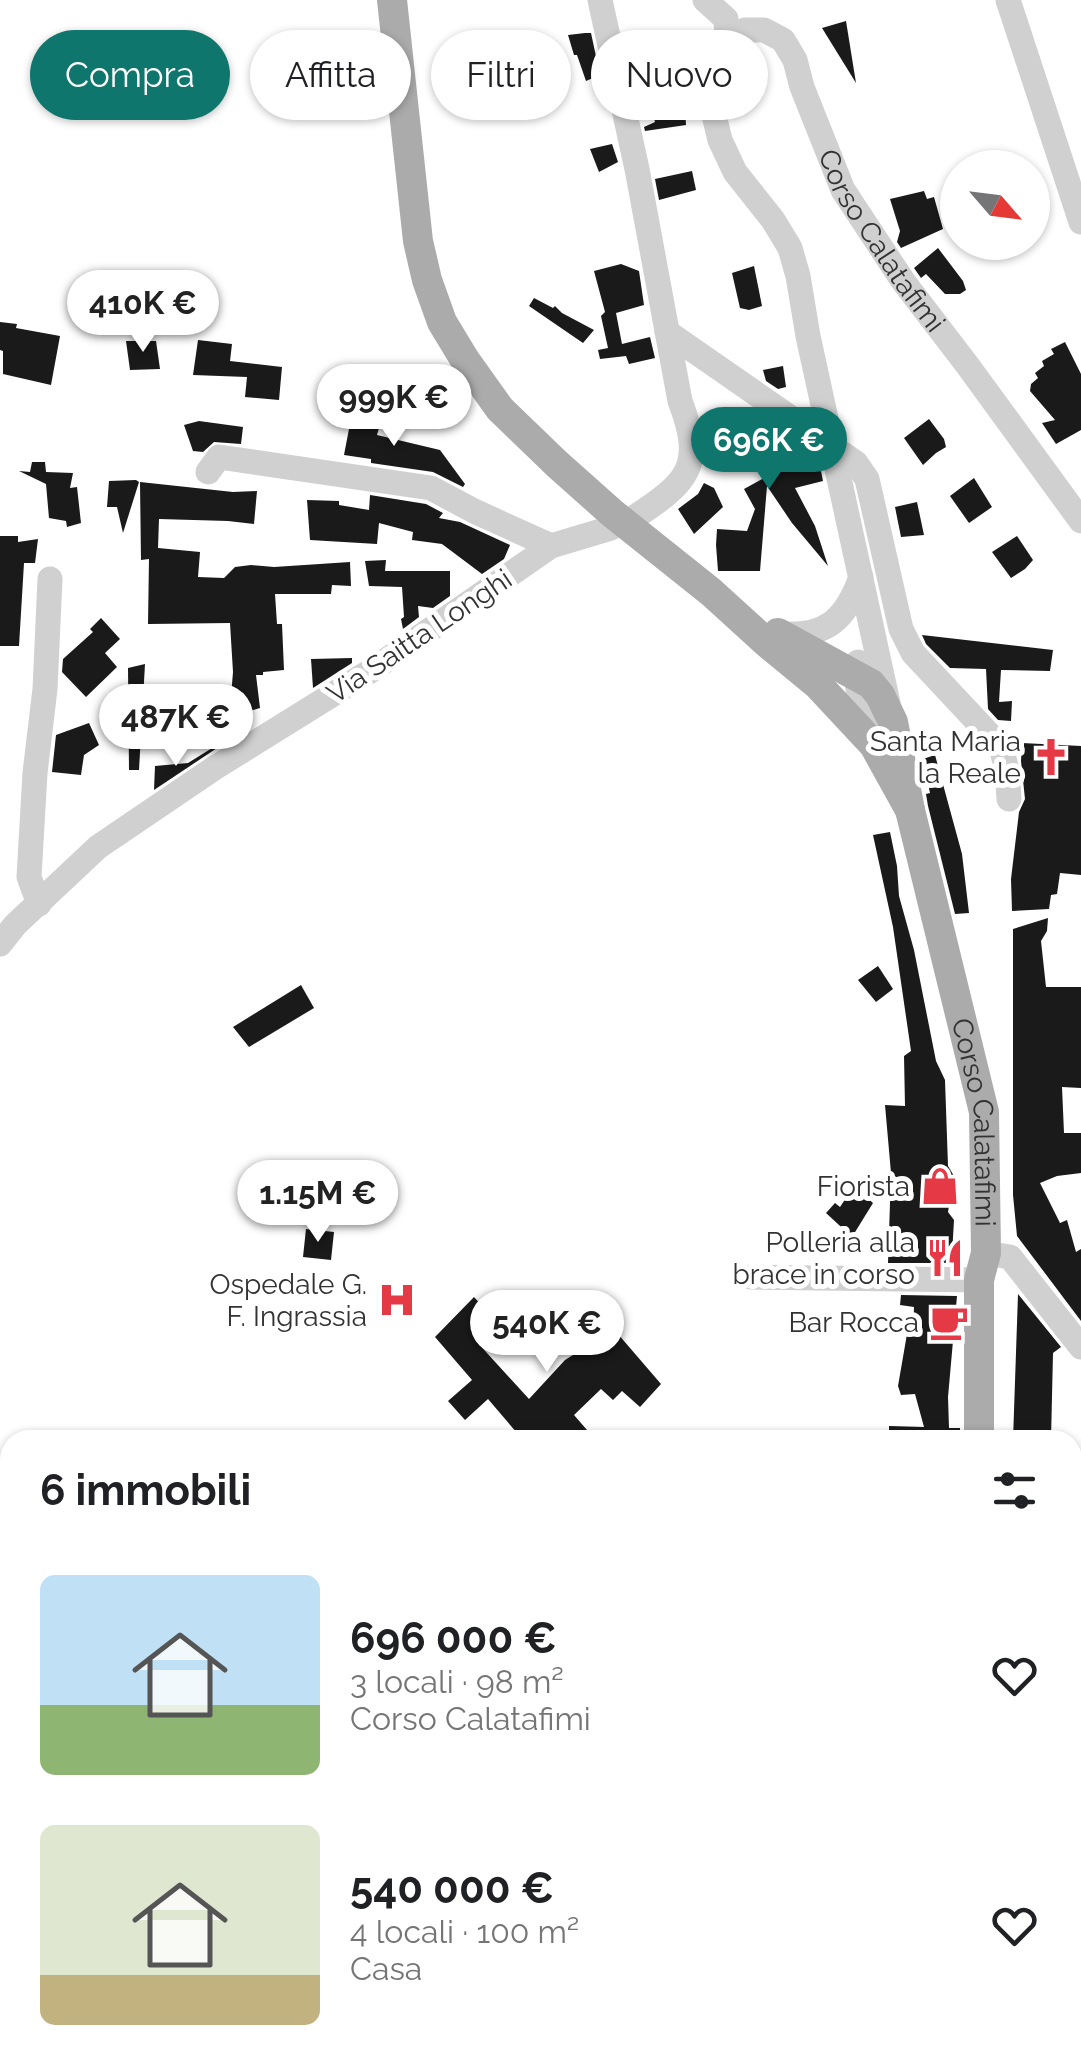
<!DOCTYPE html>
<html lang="it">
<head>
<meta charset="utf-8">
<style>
  body { margin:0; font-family:Raleway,sans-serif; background:#f2f2f2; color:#202124; height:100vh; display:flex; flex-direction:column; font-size:38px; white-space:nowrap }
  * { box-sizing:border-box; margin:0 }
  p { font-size:32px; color:#757577 }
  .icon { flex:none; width:55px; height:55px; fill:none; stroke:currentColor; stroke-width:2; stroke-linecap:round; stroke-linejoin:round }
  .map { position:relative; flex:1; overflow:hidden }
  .panel { position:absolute; left:0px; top:1430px; width:1082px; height:642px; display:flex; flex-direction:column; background:#fff; border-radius:30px 30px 0 0; box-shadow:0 2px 8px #0004 }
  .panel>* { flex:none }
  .banner { position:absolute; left:30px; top:30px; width:1022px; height:90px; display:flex; gap:20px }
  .needle { width:65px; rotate:118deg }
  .controls { position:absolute; left:940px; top:150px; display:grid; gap:20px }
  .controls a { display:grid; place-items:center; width:110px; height:110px; border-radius:50%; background:#fff; box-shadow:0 2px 8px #0004; font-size:50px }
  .price { position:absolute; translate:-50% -85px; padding:0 22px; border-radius:35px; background:#fff; color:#222; font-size:32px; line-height:65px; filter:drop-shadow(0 2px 5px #0008) }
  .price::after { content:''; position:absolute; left:50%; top:60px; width:30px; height:22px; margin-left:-15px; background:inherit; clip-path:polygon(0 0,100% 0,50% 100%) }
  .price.active { background:#0f766e; color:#fff }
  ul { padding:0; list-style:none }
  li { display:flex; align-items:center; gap:30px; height:250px; padding:0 40px }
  li span { display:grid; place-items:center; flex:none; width:280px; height:200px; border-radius:15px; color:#555 }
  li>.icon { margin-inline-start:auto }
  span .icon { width:120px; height:120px; fill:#fffc; stroke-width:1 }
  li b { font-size:42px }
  h2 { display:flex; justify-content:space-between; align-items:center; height:120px; padding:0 40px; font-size:42px }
  .chip { padding:0 35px; border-radius:45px; background:#fff; box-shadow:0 2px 8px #0004; font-size:35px; line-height:90px }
  .chip.active { background:#0f766e; color:#fff }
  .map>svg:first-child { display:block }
  .building { fill:#1a1a1a }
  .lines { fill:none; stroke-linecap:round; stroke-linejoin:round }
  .minor { stroke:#d0d0d0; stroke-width:25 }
  .major { stroke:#ababab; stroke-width:30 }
  .labels { text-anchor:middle; stroke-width:10; stroke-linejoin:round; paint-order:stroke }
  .street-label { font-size:28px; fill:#333; stroke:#fff }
  .poi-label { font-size:28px; fill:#333; stroke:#fff; text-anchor:end }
</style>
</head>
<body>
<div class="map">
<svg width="1081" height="2071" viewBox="0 0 1081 2071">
  <rect width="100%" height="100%" fill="#fff"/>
  <!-- building -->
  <g class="building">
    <polygon points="846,21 856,83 822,28"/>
    <polygon points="585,33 591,33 600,75 586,81 577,55 574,55 568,35"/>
    <polygon points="311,37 314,52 280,62 277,45"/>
    <polygon points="83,46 92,72 63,87 54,61 61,52"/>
    <polygon points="663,66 671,83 677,111 685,107 686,125 645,131 644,127 655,122 654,118 646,120 641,110 634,78 645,76"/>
    <polygon points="612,144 618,162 599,172 590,149"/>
    <polygon points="692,171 696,190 659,200 655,179"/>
    <polygon points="924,191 927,199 934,197 943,229 901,248 897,242 900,231 890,199"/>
    <polygon points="938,248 963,281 966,290 960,294 945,294 926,274 921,278 914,268"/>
    <polygon points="621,264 639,271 644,305 616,313 622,344 650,337 655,358 629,364 626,356 600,359 598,350 608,348 601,316 605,312 594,271"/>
    <polygon points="754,266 762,306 749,310 740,308 732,273"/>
    <polygon points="534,298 553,308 555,306 562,313 594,330 583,343 529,306"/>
    <polygon points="0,322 17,324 16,328 60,336 51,385 3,374 3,351 0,350"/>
    <polygon points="198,340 232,344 230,361 282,367 279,400 245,397 247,377 193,375"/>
    <polygon points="126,341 156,341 160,369 130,370"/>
    <polygon points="1065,342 1081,374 1081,430 1056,444 1042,423 1055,420 1030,391 1031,384 1038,378 1035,373 1044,366 1042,361 1054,354 1051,349"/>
    <polygon points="783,366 786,387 778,389 766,381 763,370"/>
    <polygon points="353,408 372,412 372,419 381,421 377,435 440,450 465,484 463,487 433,472 371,463 371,459 344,455"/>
    <polygon points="753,411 757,414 771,440 782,431 818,456 823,481 795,488 815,526 828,566 792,523 767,486 760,571 718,571 716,545 717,529 747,531 755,509 744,489 766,477 753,443 726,456 719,443 739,417"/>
    <polygon points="929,419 944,439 946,447 936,453 923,465 904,438"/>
    <polygon points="199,421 243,427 241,444 214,442 203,452 193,451 184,425"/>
    <polygon points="32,462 45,462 46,472 73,473 70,488 77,487 81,523 67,527 66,521 49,518 46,484 19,471 30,472"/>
    <polygon points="974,478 992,507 969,523 950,496"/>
    <polygon points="136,480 139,482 123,533 117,507 107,507 109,481"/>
    <polygon points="140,482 233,492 257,491 254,524 228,521 159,519 158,548 200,552 198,577 224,578 235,567 251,565 274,567 350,562 351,586 332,585 331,594 275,594 277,624 282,624 284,670 263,672 263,675 256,675 260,708 239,714 236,698 231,696 233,672 230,623 148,624 149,559 141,560"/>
    <polygon points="704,483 714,488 723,507 694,534 678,509 698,494"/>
    <polygon points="370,495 426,504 443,513 439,518 460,522 510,545 504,559 482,574 442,544 412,540 413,532 379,523 377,544 310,540 307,500 339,501 339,505 369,510"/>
    <polygon points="917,502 924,535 901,537 895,507"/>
    <polygon points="0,536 18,536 18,542 38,539 35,563 24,563 19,646 0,646"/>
    <polygon points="1017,536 1033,560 1025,569 1011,578 992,552"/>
    <polygon points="386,560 385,571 450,571 450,596 433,608 418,606 419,617 403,629 401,619 404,617 402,587 369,586 365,561"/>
    <polygon points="101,618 120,639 105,653 117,667 86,697 62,672 63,659 93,632 90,629"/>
    <polygon points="922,635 1053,650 1050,671 1001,670 999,702 1012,701 1011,721 998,720 988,709 986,669 950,668 926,644"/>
    <polygon points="352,658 352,663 313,688 311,659"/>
    <polygon points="145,664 139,770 129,770 128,668"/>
    <polygon points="89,723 99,745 84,755 81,775 52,772 56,735"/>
    <polygon points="225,740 226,742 154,790 155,766 188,763"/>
    <polygon points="1022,743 1081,746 1081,875 1060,873 1057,894 1051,895 1049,909 1012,911 1011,879 1019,812 1025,799 1021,761"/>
    <polygon points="935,755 962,854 969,913 955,914 928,806 926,794 930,793 923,759"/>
    <polygon points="890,832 897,866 899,896 914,950 936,1061 945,1080 948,1166 954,1176 948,1212 954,1220 952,1255 954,1263 888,1263 891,1173 885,1105 905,1106 904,1056 911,1051 893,927 873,835"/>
    <polygon points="1048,918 1047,931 1041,941 1046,987 1081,987 1081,1088 1062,1087 1064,1133 1081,1133 1081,1173 1057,1176 1040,1183 1060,1223 1067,1220 1076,1252 1081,1249 1081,1321 1017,1236 1013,1195 1013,929"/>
    <polygon points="878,966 893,989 876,1002 858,980"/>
    <polygon points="301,985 314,1008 249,1047 233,1027"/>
    <polygon points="854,1186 873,1203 852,1237 826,1213 835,1203 840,1207"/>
    <polygon points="306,1229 334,1232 331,1260 303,1257"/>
    <polygon points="1018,1294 1061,1347 1053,1353 1051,1440 1013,1440"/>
    <polygon points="901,1295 957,1296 948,1397 949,1428 960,1428 960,1440 889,1440 889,1426 924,1427 915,1394 901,1395 898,1386 907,1334 913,1334 914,1307 900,1305"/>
    <polygon points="474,1297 497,1322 476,1341 529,1399 565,1360 584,1348 563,1318 587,1298 661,1384 640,1407 622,1391 613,1400 601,1389 574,1415 587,1430 576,1440 523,1440 488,1399 465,1420 448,1401 472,1380 435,1337"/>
  </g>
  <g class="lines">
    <!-- minor -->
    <g class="minor">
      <path d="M600,0L637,169L680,401C705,466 688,482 635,517"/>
      <polyline points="705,0 726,19 727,39"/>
      <polyline points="1008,0 1081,222"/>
      <polyline points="667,332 856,463 867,479 901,629 913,653 1001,747 1007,770 1009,799"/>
      <polyline points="208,472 219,457 431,488 474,511 551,546"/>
      <path d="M780,634C827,637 846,619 861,577"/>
      <path d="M858,662C854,690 863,713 872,739"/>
      <path id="s1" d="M888,703L808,336L798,276L790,248L773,220L735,172L720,140L705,78L712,56L727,39L745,30H764L783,40L795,60L802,87L843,190L903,281L968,366L1081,521"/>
      <polyline points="39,904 29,877 35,773 45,689 50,579"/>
      <polyline points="0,944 15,925 98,847 216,767 372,670 551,546 611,528"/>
      <polyline points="986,1253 1010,1257 1081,1347"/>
      <polyline points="751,1277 979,1280"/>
      <polyline points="1072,1768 1081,1768"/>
      <polyline points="1072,1927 1081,1928"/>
      <polyline points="1071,2071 1081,2068"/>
    </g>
    <!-- major -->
    <g class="major">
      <polyline points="392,0 418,241 427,280 442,322 465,360 500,409 557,464 612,513 711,592 767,643 818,685 874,745 910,810"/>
      <path id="s2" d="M778,633L871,684L880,695L893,722L910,810L984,1112L986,1253L979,1280V1440"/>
      <polyline points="970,2071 970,2062"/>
    </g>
  </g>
  <!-- icons -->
  <defs>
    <g id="church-bare" transform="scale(3)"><path d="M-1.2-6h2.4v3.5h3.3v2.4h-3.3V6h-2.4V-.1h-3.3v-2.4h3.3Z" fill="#e63946" stroke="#fff" stroke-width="2.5" paint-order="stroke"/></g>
    <g id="shop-bare" transform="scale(3)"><path d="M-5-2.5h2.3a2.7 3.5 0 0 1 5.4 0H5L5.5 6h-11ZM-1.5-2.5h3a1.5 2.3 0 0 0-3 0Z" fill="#e63946" stroke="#fff" stroke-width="2.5" paint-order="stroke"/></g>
    <g id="restaurant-bare" transform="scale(3)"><path d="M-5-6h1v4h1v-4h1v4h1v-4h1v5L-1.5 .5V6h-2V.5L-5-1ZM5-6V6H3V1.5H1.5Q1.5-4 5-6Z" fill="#e63946" stroke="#fff" stroke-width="2.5" paint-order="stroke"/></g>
    <g id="hospital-bare" transform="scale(3)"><path d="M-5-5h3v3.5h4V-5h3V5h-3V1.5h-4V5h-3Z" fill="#e63946" stroke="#fff" stroke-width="2.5" paint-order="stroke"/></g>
    <g id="cafe-bare" transform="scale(3)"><path d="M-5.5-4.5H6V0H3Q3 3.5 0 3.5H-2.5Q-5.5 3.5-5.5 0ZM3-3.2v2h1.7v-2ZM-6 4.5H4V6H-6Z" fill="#e63946" stroke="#fff" stroke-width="2.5" paint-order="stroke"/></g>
  </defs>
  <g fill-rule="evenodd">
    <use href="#church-bare" x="1051" y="757"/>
    <use href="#shop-bare" x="940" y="1186"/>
    <use href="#restaurant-bare" x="945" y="1258"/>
    <use href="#hospital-bare" x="397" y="1300"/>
    <use href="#cafe-bare" x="949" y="1322"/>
  </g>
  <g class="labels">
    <!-- street labels -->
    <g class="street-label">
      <text dy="10" stroke="none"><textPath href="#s1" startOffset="990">Corso Calatafimi</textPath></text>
      <text transform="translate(419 636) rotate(-34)" y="10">Via Saitta Longhi</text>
      <text dy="10" stroke="none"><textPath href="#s2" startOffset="560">Corso Calatafimi</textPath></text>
    </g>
    <!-- poi labels -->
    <g class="poi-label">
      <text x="1021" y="751">Santa Maria<tspan x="1021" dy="32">la Reale</tspan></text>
      <text x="910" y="1196">Fiorista</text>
      <text x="915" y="1252">Polleria alla<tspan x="915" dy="32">brace in corso</tspan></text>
      <text x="367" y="1294">Ospedale G.<tspan x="367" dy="32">F. Ingrassia</tspan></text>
      <text x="919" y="1332">Bar Rocca</text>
    </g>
  </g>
</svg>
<div class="controls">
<a><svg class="needle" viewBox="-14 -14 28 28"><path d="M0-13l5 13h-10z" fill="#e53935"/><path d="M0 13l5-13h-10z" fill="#757577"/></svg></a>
</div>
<b class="price" style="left:143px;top:355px">410K €</b>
<b class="price" style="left:394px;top:449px">999K €</b>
<b class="price active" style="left:769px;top:492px">696K €</b>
<b class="price" style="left:176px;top:769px">487K €</b>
<b class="price" style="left:318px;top:1245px">1.15M €</b>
<b class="price" style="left:547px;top:1375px">540K €</b>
<div class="banner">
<a class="chip active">Compra</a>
<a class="chip">Affitta</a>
<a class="chip">Filtri</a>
<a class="chip">Nuovo</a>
</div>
<section class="panel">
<h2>6 immobili<svg class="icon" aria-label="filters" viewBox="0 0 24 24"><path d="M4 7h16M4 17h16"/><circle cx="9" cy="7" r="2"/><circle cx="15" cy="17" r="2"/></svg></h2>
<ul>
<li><span style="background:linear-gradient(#bfe0f5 65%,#8fb573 0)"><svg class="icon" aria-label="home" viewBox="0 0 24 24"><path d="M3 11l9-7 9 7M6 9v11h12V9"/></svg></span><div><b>696 000 €</b><p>3 locali · 98 m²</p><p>Corso Calatafimi</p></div><svg class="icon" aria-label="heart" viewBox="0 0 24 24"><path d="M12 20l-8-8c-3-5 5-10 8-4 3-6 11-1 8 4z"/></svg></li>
<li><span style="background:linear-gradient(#dfe7d0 75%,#c2b280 0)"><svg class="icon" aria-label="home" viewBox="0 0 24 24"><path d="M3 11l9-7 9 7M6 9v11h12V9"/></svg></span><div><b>540 000 €</b><p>4 locali · 100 m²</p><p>Casa</p></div><svg class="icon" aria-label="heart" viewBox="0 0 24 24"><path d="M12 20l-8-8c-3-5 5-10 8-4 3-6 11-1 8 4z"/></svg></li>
</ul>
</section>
</div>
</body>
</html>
